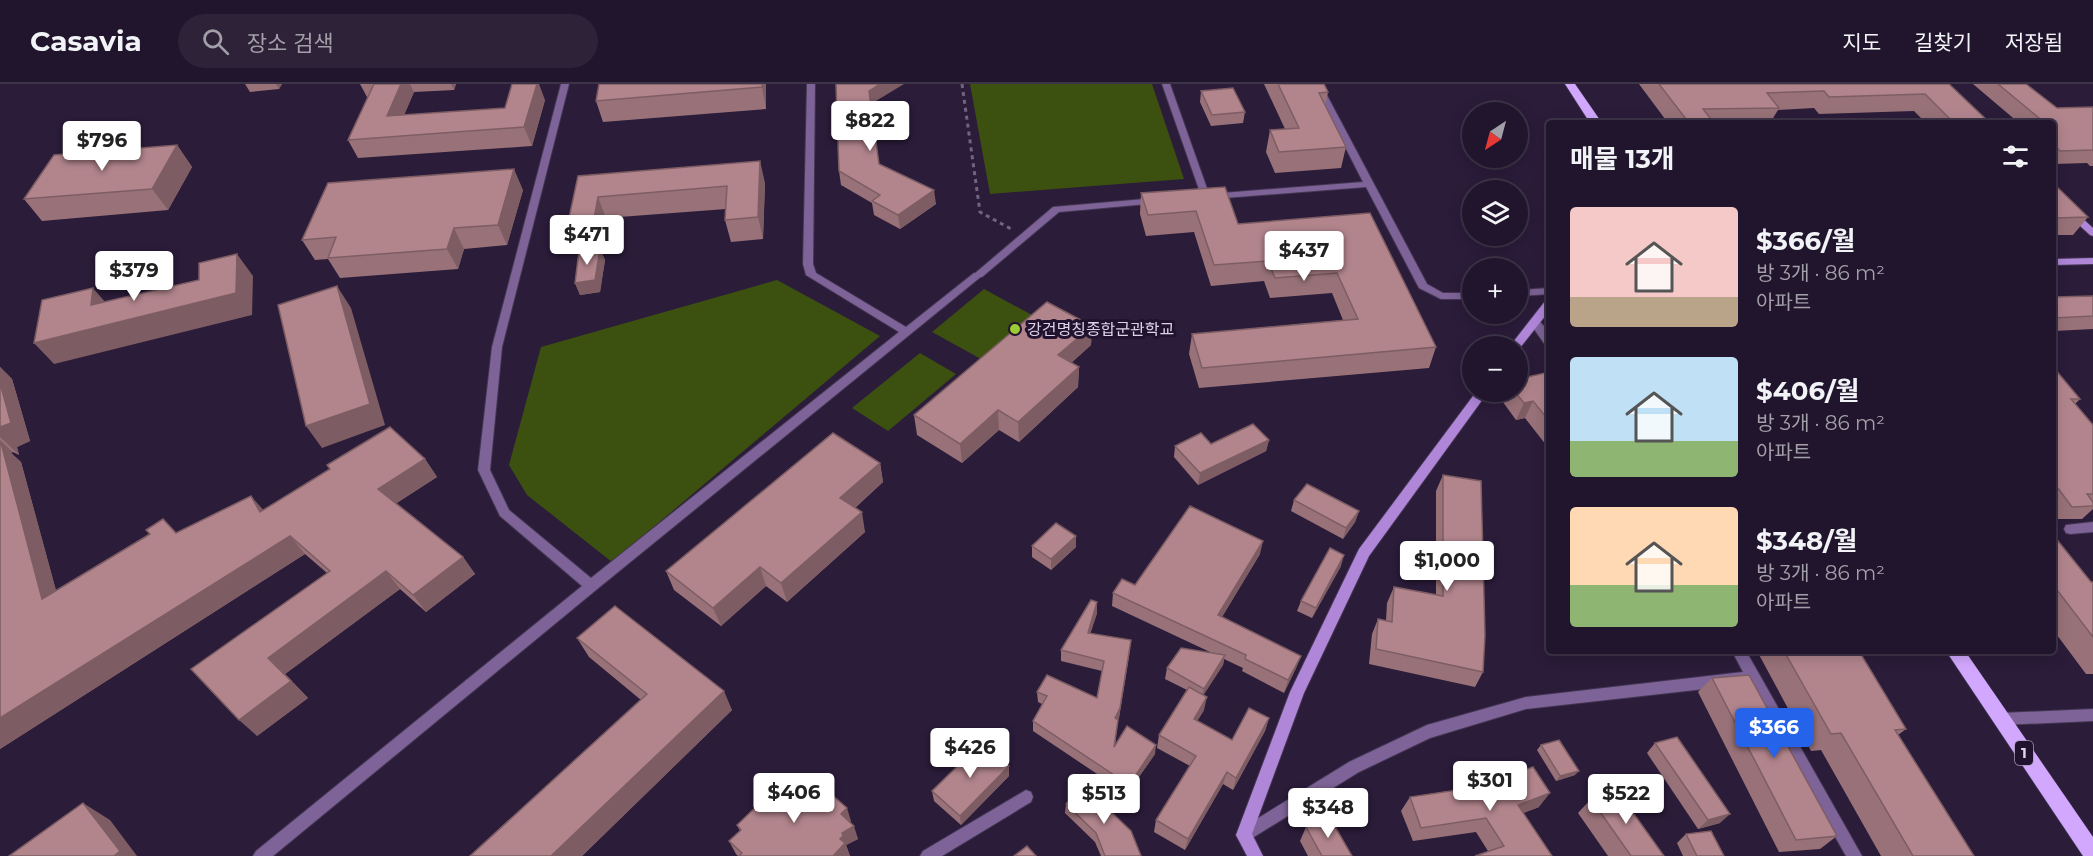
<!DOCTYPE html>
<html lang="ko">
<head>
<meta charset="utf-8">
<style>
  body { margin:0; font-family:Montserrat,"Noto Sans KR",sans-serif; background:#2d2238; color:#f1f3f6; height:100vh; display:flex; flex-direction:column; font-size:22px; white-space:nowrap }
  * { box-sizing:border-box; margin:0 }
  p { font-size:20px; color:#a29fa9 }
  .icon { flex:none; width:33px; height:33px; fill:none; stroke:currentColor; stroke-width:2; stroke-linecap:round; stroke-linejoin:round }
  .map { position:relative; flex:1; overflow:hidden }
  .panel { position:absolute; left:1546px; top:36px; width:510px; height:534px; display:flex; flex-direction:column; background:#20152c; border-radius:6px; box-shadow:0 3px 15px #0003,0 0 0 2px #3d3448 }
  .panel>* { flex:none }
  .needle { width:39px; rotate:216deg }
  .tools { position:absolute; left:1462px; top:18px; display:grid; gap:12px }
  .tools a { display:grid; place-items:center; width:66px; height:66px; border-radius:50%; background:#20152c; box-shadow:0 3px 15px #0003,0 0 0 2px #3d3448; font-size:30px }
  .price { position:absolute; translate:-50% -51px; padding:0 14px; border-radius:6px; background:#fff; color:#222; font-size:20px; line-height:39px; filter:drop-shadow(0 2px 3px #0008) }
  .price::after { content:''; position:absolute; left:50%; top:36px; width:18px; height:14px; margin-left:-9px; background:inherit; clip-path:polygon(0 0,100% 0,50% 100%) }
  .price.active { background:#2563eb; color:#fff }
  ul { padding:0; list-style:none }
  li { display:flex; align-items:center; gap:18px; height:150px; padding:0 24px }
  li span { display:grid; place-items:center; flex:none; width:168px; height:120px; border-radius:6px; color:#555 }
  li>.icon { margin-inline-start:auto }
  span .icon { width:72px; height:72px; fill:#fffc; stroke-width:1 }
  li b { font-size:26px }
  h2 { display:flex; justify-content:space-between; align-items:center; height:72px; padding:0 24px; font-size:26px }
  header { display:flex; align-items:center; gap:36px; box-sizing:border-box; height:84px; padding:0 30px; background:#20152c; border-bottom:2px solid #3d3448 }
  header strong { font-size:28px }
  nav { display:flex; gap:33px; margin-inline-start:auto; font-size:21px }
  .search { width:420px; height:54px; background:#2d2238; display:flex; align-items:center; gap:15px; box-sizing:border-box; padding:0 21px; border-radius:33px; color:#a29fa9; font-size:22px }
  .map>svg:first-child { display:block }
  .green { fill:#3c510f }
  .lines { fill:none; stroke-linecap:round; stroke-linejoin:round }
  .lane-casing { stroke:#443652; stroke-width:2 }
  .street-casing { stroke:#443652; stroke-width:2 }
  .secondary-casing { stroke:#443652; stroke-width:2 }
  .primary-casing { stroke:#443652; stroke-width:1 }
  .path { stroke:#72657f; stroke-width:3; stroke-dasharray:4 4; stroke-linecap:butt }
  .lane { fill:#7d6397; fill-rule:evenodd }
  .street { fill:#7d6397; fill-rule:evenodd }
  .secondary { fill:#b086d9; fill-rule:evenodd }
  .primary { fill:#d2a8fe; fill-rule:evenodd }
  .wall { fill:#997279 }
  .shaded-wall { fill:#7d5d63 }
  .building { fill:#b2858d; stroke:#7d5d63; stroke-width:1.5 }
  .poi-dot { fill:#9acb34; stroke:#21122f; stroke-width:2 }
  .labels { text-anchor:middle; stroke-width:6; stroke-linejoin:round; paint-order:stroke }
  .shield { fill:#21122f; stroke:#a499b0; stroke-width:1.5 }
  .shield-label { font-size:15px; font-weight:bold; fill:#dcd3e7 }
  .poi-label { font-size:16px; fill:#dcd3e7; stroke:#21122f; text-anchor:start }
</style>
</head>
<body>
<header>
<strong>Casavia</strong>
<div class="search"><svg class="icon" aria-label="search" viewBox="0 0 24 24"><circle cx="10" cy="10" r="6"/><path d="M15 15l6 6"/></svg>장소 검색</div>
<nav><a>지도</a><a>길찾기</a><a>저장됨</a></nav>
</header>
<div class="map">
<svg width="2093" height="772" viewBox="0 0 2093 772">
  <rect width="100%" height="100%" fill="#2b1c3a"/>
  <!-- green -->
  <g class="green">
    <polygon points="970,0 1152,0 1184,95 990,110"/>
    <polygon points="777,196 880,252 612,478 527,411 509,381 541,263"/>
    <polygon points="984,205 1032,231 981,275 932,248"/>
    <polygon points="920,269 956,290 888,347 852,324"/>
  </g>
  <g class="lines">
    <!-- lane casing -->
    <g class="lane-casing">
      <g id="lane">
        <polygon points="1162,0 1170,0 1209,110 1363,98 1313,0 1321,0 1427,200 1443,209 1473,209 1473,215 1441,215 1419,204 1366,103 1212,115 1202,114"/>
        <polygon points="1156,114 1159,115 1159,119 1059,128 982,193 974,193 973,191 1053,123"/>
        <polygon points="1550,204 1550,210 1518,212 1518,206"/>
        <polygon points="2093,438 2093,448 2070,450 2066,449 2064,445 2066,441"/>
      </g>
    </g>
    <!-- street casing -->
    <g class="street-casing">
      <g id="street">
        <polygon points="561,0 569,0 502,263 490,386 509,426 591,494 899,248 806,191 803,180 807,0 815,0 813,180 816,189 906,243 974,189 982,189 983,191 596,506 273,772 253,772 256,767 582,502 500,432 478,386 492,263"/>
        <path d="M1534,234C1545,239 1550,251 1550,263L1546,262L1529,238Z"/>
        <polygon points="1732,567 1746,567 1862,772 1846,772 1749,600 1526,625 1430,654 1359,688 1249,756 1244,758 1239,756 1236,751 1239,746 1349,678 1427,641 1526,613 1743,588"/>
        <polygon points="2093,625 2093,637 2001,641 1996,640 1994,635 1996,630 2001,629"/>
        <polygon points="1026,706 1031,708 1033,713 1031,718 942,772 920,772 923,767"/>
      </g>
    </g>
    <!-- secondary casing -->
    <g class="secondary-casing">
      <g id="secondary">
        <polygon points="2054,110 2057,111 2093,144 2093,152 2090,151 2054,118"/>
        <polygon points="2093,174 2093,180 2054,181 2054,175"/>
        <polygon points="1550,215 1550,226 1519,265 1518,262 1510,262 1546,216"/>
        <polygon points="1476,308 1488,308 1369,472 1304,609 1252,750 1263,772 1247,772 1236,751 1290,608 1359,465"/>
      </g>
    </g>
    <!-- primary casing -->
    <g class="primary-casing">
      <g id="primary">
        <polygon points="1565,0 1575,0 1602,39 1590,39"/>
        <polygon points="1946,567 1965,567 2093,753 2093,772 2083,772"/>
      </g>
    </g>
    <!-- path -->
    <polyline class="path" points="962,0 980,128 1013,146"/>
    <!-- lane -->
    <use href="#lane" class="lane"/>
    <!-- street -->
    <use href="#street" class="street"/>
    <!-- secondary -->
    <use href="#secondary" class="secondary"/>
    <!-- primary -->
    <use href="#primary" class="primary"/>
  </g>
  <!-- wall -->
  <g class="wall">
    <polygon points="245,0 282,0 279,5 250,8"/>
    <polygon points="360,0 456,0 454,6 414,8 404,31 505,24 545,16 532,62 358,74 348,56 368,13 367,13"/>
    <polygon points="599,0 766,0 766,25 603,38 596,17"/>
    <polygon points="1264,0 1324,0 1328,8 1325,22 1346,63 1341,84 1275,89 1266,68 1270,46 1285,45"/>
    <polygon points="1639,0 1949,0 1990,39 1926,39 1914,27 1819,30 1814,24 1778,26 1770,39 1668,39"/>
    <polygon points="1973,0 2026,0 2057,24 2093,23 2093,82 2090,82 2087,79 2054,80 2054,39 2019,39"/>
    <polygon points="1201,7 1245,28 1243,39 1211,42 1200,18"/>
    <polygon points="871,20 879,80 936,120 900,145 874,131 872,119 841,101 839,87"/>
    <polygon points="177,61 192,83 168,126 42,137 24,115"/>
    <polygon points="578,92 765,99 763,155 731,158 725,136 726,125 606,134 600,165 605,176 600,208 580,211 575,199 579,169 575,170 566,148"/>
    <polygon points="2054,100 2088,133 2073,151 2054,151"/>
    <polygon points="523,106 507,161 464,165 458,185 340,194 328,175 315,176 302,156"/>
    <polygon points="1141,109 1238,140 1370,129 1436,263 1429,284 1199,304 1189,270 1192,250 1343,236 1332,209 1270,214 1264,197 1211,202 1194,148 1146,152 1140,130"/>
    <polygon points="2093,212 2093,245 2054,247 2054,213"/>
    <polygon points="1092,242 1091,261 1071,279 1079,283 1078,303 1019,358 999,346 962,379 917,351 914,331"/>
    <polygon points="0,283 12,295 30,357 17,363 19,371 13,368 11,369 21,378 56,507 176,449 263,426 330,385 327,381 425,375 437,393 396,419 463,473 475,490 426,528 400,505 285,590 308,614 257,652 327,489 305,470 0,665"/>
    <polygon points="2054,284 2080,315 2075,320 2093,341 2093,425 2082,435 2057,435 2054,430"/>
    <polygon points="1550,294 1550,366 1525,334 1516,336 1500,314 1502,308 1518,308"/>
    <polygon points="1269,356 1266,367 1198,401 1174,373 1175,362"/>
    <polygon points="880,379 883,398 855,424 865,448 787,518 766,502 721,542 674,506 666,487"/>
    <polygon points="1443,391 1483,588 1475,603 1369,580 1372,550 1378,535 1386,537 1387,519 1394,503 1436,511 1436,407"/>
    <polygon points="1294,416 1359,427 1355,438 1343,455 1291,427"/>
    <polygon points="2054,452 2091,498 2093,498 2093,590 2086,590 2054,547"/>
    <polygon points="1032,462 1076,463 1051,486 1032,473"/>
    <polygon points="1260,470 1222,533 1301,572 1296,584 1284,609 1242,587 1243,584 1224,575 1223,581 1203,611 1204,626 1197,637 1232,656 1269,634 1265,647 1233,706 1223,700 1185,766 1154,748 1156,736 1190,682 1157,664 1159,651 1187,606 1165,595 1167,584 1210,568 1112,522 1113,509 1135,501"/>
    <polygon points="1341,482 1312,534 1297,527 1301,517"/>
    <polygon points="1097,518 1097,529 1090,550 1130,566 1119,634 1118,636 1115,662 1155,670 1127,710 1033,647 1033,637 1042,620 1038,618 1037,608 1097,614 1102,587 1061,577 1061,566"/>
    <polygon points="577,554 732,626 582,772 470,772 641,616 589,573"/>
    <polygon points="1757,567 1859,567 1906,645 1898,651 1974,772 1881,772 1821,666 1811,667"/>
    <polygon points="1712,594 1837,752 1820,765 1779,768 1698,608"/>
    <polygon points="1655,659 1720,739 1698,745 1647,669"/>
    <polygon points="1541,661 1575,691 1556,697 1537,666"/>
    <polygon points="1514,690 1539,723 1523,729 1552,772 1488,767 1476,748 1413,757 1401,727 1410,713 1508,698"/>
    <polygon points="1009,692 961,741 934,717 932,707"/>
    <polygon points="1591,715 1664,772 1608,772 1578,729"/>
    <polygon points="1066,720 1141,772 1101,772 1095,758 1065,729"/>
    <polygon points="851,737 850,738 858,755 846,761 850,772 738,772 736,770 729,757 740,747 737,741"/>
    <polygon points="1306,743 1352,772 1308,772 1300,757"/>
    <polygon points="1686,750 1724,772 1683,772 1677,759"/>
  </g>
  <!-- shaded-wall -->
  <g class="shaded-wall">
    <polygon points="276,0 282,0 279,5"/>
    <polygon points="401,0 410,0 414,8 396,50 387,32"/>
    <polygon points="451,0 456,0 454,6"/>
    <polygon points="537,0 539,0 545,16 532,62 524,43"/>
    <polygon points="762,0 766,0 766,25 762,3"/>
    <polygon points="880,0 904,0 871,20 869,7"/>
    <polygon points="177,61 192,83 168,126 152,105"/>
    <polygon points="760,77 765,99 763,155 758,133"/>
    <polygon points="514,85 523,106 507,161 498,141"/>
    <polygon points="934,106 936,120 900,145 898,131"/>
    <polygon points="598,113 606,134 600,165 605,176 600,208 580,211 575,199 600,167 592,146"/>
    <polygon points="454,144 464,165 458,185 447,165"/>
    <polygon points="237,170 253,192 252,231 54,280 34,259 91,221 93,204 112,226 236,209"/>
    <polygon points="337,202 351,224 385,341 322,364 306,342"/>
    <polygon points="1092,242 1091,261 1058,291 1058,271"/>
    <polygon points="0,283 12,295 30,357 17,363 19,371 0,353"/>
    <polygon points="1079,283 1078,303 1019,358 1018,338"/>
    <polygon points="1533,317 1525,334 1516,336 1524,319"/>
    <polygon points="998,326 999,346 962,379 960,360"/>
    <polygon points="0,356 13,368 11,369 21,378 63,532 42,515 0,374"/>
    <polygon points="1269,356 1266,367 1198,401 1200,389"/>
    <polygon points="425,375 437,393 391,423 378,405"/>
    <polygon points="880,379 883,398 844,433 840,414"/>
    <polygon points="251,412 267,430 260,428"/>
    <polygon points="1359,427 1355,438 1343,455 1346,444"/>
    <polygon points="862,428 865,448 787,518 781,499"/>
    <polygon points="290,452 305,470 0,665 0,634"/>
    <polygon points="1076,452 1076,463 1051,486 1051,475"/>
    <polygon points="1263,457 1260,470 1215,544 1218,531"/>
    <polygon points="1344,471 1341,482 1312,534 1316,524"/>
    <polygon points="463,473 475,490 426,528 413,511"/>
    <polygon points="760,483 766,502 721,542 713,524"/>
    <polygon points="386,487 400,505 285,590 308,614 257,652 239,636 268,574"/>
    <polygon points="1097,518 1097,529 1087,560 1088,549"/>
    <polygon points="1131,556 1119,634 1114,644 1115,634"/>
    <polygon points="1225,571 1223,581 1201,615 1204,605"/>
    <polygon points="1301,572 1296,584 1284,609 1288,596"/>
    <polygon points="724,607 732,626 582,772 551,772"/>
    <polygon points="1207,613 1204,626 1191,648 1194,635"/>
    <polygon points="1269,634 1265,647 1233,706 1236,694"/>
    <polygon points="1156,661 1155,670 1127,710 1129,701"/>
    <polygon points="1009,682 1009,692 961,741 960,732"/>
    <polygon points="1579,687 1575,691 1556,697 1560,692"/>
    <polygon points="1227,688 1223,700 1185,766 1188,755"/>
    <polygon points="1550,709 1539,723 1507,735 1518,721"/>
    <polygon points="83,719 110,736 137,772 114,772"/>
    <polygon points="847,724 851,737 845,743 841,730"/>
    <polygon points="1730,730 1720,739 1698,745 1708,736"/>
    <polygon points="854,742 858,755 846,761 850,772 833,772 842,749"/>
  </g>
  <!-- building -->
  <g class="building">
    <polygon points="374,0 401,0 387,32 505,24 512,0 537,0 524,43 348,56"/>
    <polygon points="599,0 762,0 762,3 596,17"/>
    <polygon points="836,0 880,0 869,7 879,80 934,106 898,131 872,117 880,111 839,87"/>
    <polygon points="1278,0 1324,0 1328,8 1319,9 1346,63 1279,68 1270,46 1299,44"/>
    <polygon points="1659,0 1949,0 1990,39 1954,39 1925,10 1829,13 1824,7 1767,9 1779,24 1703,25 1714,39 1689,39"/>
    <polygon points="1998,0 2026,0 2057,24 2093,23 2093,66 2060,67 2054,61 2054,39 2045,39"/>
    <polygon points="1233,4 1245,28 1212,31 1201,7"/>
    <polygon points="177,61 152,105 24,115 54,71"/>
    <polygon points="760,77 758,133 725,136 727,102 598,113 592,146 566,148 578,92"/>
    <polygon points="514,85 498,141 454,144 447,165 328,174 336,153 302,156 328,99"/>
    <polygon points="2054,100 2088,133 2054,134"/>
    <polygon points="1225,103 1238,140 1370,129 1436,263 1202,284 1192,250 1358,235 1337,189 1275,194 1268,177 1214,181 1196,127 1148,131 1141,109"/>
    <polygon points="600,165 595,196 575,199 579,167"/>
    <polygon points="237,170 236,209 34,259 42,216 93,204 91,221 199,196 199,179"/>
    <polygon points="337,202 370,320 306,342 278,221"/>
    <polygon points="2093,212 2093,232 2054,234 2054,213"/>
    <polygon points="1047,218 1092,242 1058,271 1079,283 1018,338 998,326 960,360 914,331"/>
    <polygon points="2054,284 2080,315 2071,315 2093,341 2093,410 2087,410 2093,418 2093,422 2072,423 2054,399"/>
    <polygon points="1545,289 1550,294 1550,338 1533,317 1524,319 1515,308 1518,308 1518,295"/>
    <polygon points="0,299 11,339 0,343"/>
    <polygon points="1253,340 1269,356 1200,389 1175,362 1201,349 1211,360"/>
    <polygon points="390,343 425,375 378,405 463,473 413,511 386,487 268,574 291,597 239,636 191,585 330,487 290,452 0,634 0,360 1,359 42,515 150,450 146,446 163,435 176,449 251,412 260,428 330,385 327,381"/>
    <polygon points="833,349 880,379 840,414 862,428 781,499 760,483 713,524 666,487"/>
    <polygon points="1443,391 1481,397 1485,551 1483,588 1376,565 1378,535 1392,538 1394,503 1443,512"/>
    <polygon points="1307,400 1359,427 1346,444 1294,416"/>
    <polygon points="1190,422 1263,457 1218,531 1301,572 1288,596 1245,575 1246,571 1113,509 1122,495 1135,501"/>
    <polygon points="1056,439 1076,452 1051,475 1032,462"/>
    <polygon points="2054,452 2091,498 2093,498 2093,553 2054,502"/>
    <polygon points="1330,464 1344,471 1316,524 1301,517"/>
    <polygon points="1091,516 1097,518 1088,549 1131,556 1120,624 1115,634 1118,636 1114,663 1127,642 1156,661 1129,701 1033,637 1047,612 1037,608 1047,591 1097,614 1104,577 1061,566"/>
    <polygon points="615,522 724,607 551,772 470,772 647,610 577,554"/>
    <polygon points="1181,564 1225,571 1204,605 1167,584"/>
    <polygon points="1784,567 1859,567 1906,645 1895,646 1974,772 1913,772 1841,649 1831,650"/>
    <polygon points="1749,591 1837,752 1796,756 1712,594"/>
    <polygon points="1189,603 1207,613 1194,635 1232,656 1249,624 1269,634 1236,694 1227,688 1188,755 1156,736 1196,672 1159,651"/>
    <polygon points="1677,653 1730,730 1708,736 1655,659"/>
    <polygon points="1559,656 1579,687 1560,692 1541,661"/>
    <polygon points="981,659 1009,682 960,732 932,707"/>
    <polygon points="1533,683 1550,709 1518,721 1552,772 1475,772 1504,762 1486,734 1421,744 1410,713 1519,697 1514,690"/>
    <polygon points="798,692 810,703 816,697 847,724 841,730 854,742 842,749 843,752 840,755 845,759 833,772 739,772 742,769 729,757 741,746 737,741 780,700 785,704"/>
    <polygon points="1084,702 1131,747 1141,772 1105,772 1096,749 1066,720"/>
    <polygon points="1616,705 1664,772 1631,772 1591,715"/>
    <polygon points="83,719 120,767 114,772 9,772"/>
    <polygon points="1330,734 1352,772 1322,772 1306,743"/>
    <polygon points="1711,747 1724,772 1697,772 1686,750"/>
    <polygon points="1027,762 1036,772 1014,772"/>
  </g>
  <!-- markers -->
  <circle class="poi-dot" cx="1015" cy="245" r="6"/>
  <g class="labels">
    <!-- shield labels -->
    <rect class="shield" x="2015" y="657" width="18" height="24" rx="4.5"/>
    <g class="shield-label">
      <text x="2024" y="674">1</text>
    </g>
    <!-- poi labels -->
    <g class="poi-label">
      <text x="1027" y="251">강건명칭종합군관학교</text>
    </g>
  </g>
</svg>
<div class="tools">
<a><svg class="needle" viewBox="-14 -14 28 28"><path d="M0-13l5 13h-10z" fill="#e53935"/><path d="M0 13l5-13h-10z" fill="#a29fa9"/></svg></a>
<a><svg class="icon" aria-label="layers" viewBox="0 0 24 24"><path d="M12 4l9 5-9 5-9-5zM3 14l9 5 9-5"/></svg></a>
<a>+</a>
<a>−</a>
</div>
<b class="price" style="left:870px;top:68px">$822</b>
<b class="price" style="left:102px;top:88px">$796</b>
<b class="price" style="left:587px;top:182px">$471</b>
<b class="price" style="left:1304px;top:198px">$437</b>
<b class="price" style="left:134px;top:218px">$379</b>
<b class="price" style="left:1447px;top:508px">$1,000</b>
<b class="price active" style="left:1774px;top:675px">$366</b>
<b class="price" style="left:970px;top:695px">$426</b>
<b class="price" style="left:1490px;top:728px">$301</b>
<b class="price" style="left:794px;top:740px">$406</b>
<b class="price" style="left:1104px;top:741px">$513</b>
<b class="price" style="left:1626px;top:741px">$522</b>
<b class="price" style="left:1328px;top:755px">$348</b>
<section class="panel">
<h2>매물 13개<svg class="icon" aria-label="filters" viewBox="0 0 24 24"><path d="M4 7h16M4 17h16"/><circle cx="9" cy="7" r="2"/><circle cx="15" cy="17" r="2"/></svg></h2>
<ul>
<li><span style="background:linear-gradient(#f6c9c9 75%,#b9a48a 0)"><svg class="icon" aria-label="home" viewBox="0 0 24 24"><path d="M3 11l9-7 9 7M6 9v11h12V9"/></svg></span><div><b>$366/월</b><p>방 3개 · 86 m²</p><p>아파트</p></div></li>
<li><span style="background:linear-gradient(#bfe0f5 70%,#8fb573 0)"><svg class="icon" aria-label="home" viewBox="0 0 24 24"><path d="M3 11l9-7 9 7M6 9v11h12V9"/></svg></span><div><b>$406/월</b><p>방 3개 · 86 m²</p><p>아파트</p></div></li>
<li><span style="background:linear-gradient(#ffd9b3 65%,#8fb573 0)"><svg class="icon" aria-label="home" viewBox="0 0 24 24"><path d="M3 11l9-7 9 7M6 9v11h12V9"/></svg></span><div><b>$348/월</b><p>방 3개 · 86 m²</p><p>아파트</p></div></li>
</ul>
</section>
</div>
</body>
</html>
